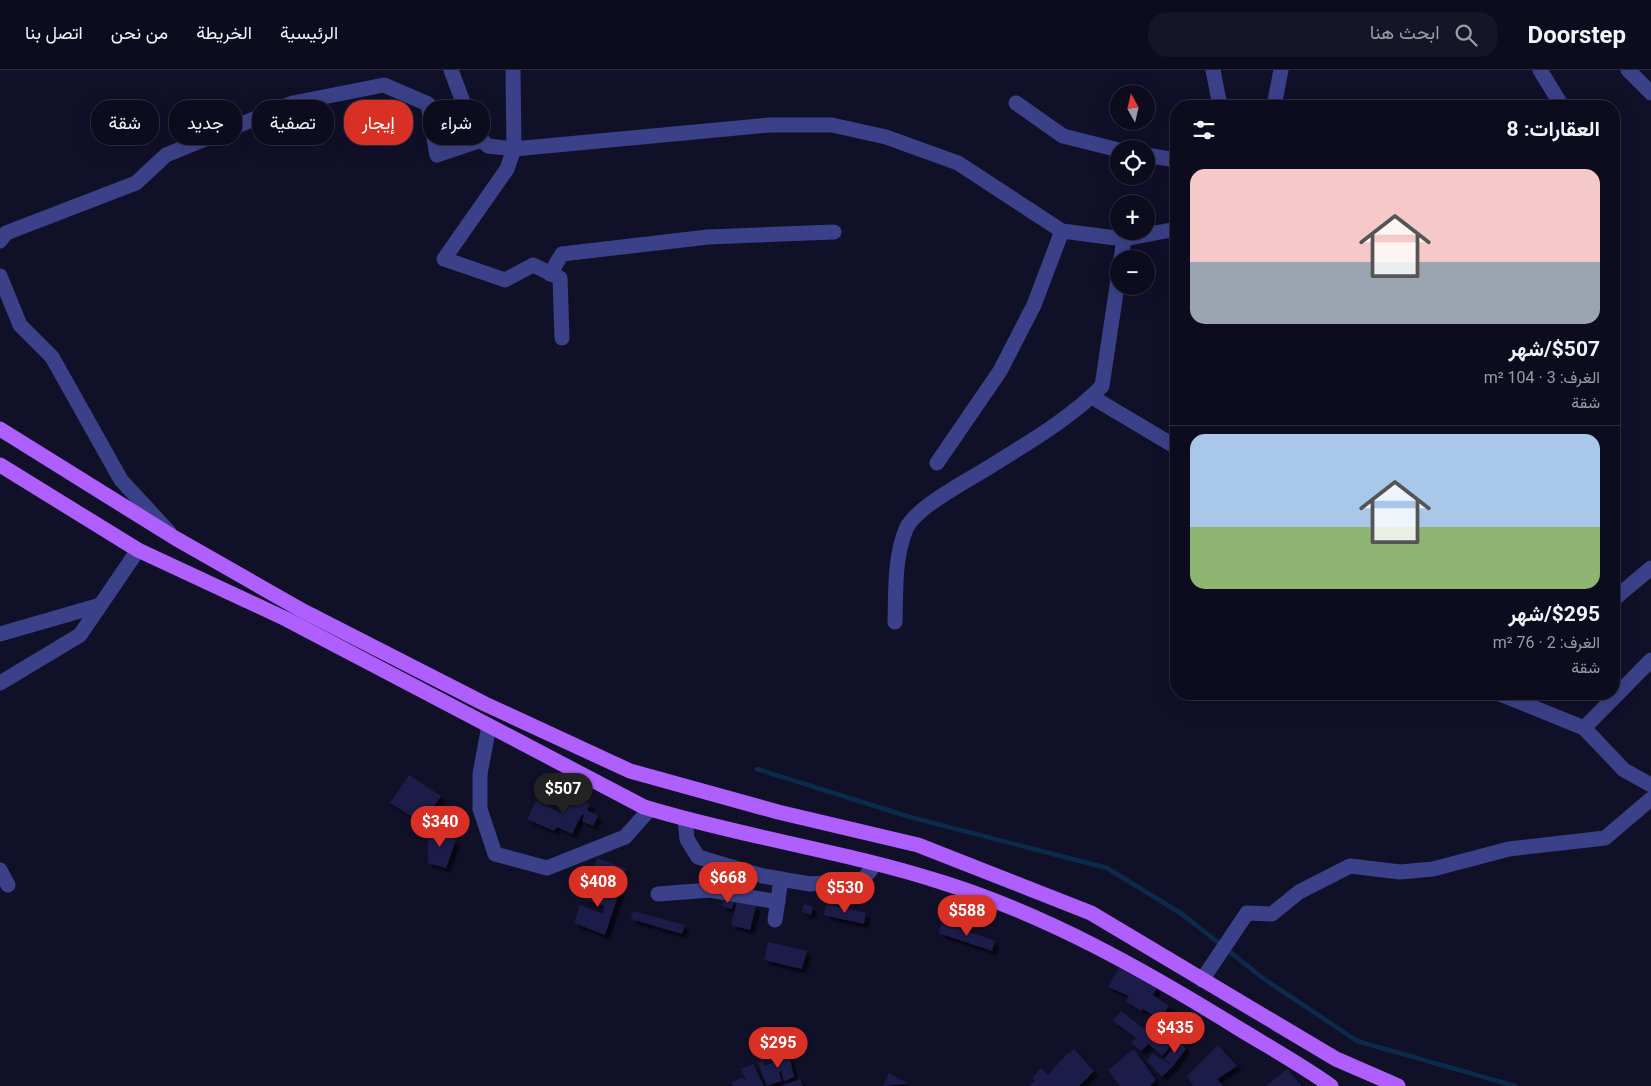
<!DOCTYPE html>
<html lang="ar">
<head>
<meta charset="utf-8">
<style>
  body { margin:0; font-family:Roboto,Vazirmatn,sans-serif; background:#161528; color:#f1f3f6; direction:rtl; height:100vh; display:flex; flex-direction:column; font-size:19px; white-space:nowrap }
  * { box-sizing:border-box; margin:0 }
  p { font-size:16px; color:#9a9ba4 }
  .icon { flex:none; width:28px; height:28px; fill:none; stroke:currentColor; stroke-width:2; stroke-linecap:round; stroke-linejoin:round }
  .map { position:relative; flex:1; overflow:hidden; direction:ltr }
  .side { position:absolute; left:1170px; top:30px; width:450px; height:600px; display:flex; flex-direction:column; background:#0d0c1f; border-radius:20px; box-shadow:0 5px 20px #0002,0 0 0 1px #2d2c3d; direction:rtl }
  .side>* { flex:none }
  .banner { position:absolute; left:15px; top:30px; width:475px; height:45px; direction:rtl; display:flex; gap:10px }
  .needle { width:32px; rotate:352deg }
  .controls { position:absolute; left:1110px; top:15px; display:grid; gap:10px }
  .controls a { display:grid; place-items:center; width:45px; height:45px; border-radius:50%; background:#0d0c1f; box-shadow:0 5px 20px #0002,0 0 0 1px #2d2c3d; font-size:25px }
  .price { position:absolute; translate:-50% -42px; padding:0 11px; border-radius:18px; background:#d93025; color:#fff; font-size:16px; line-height:32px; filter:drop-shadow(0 1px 2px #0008) }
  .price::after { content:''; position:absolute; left:50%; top:30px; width:15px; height:11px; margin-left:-8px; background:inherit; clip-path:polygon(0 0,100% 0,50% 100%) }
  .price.active { background:#222; color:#fff }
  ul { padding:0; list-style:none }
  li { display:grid; align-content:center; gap:10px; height:265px; padding:0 20px }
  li+li { border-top:1px solid #2d2c3d }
  li span { display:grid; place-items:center; height:155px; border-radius:15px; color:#555 }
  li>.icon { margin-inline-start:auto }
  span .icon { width:90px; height:90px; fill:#fffc; stroke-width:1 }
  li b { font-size:21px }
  h2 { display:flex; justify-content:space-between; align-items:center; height:60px; padding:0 20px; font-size:21px }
  .chip { padding:0 18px; border-radius:20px; background:#0d0c1f; box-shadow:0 5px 20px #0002,0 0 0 1px #2d2c3d; font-size:18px; line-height:45px }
  .chip.active { background:#d93025; color:#fff }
  header { display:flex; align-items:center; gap:30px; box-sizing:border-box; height:70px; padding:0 25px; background:#0d0c1f; border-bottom:1px solid #2d2c3d }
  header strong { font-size:24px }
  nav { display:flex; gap:28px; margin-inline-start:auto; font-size:18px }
  .search { width:350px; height:45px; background:#161528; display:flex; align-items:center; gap:12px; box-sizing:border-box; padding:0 18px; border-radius:20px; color:#9a9ba4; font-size:19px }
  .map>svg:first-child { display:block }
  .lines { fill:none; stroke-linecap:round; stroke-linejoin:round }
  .stream { stroke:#0c2b4c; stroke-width:4.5 }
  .building { fill:#1f1c4a; filter:url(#shadow) }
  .minor { stroke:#3b4188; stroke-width:15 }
  .major { stroke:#b05fff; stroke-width:15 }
</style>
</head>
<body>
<header>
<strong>Doorstep</strong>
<div class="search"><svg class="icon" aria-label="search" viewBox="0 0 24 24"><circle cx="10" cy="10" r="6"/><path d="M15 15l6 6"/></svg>ابحث هنا</div>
<nav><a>الرئيسية</a><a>الخريطة</a><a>من نحن</a><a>اتصل بنا</a></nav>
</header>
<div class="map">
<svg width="1651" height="1016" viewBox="0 0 1651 1016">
  <defs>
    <filter id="shadow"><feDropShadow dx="4.5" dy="4.5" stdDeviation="1" flood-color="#0009"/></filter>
  </defs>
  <rect width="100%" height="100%" fill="#111029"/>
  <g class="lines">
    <!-- stream -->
    <polyline class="stream" points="757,699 910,747 1107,798 1182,844 1264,909 1357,971 1515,1016"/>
  </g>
  <!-- building -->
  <g class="building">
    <polygon points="409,705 441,726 422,753 390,733"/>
    <polygon points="567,722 590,734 587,740 598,746 593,756 582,751 584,745 582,744 572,764 557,757 554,761 527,749 536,731 563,744 566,736 560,733"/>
    <polygon points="433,758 456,770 446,798 428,793 428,769"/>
    <polygon points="597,788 626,799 621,810 593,800"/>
    <polygon points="591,810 620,820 605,865 574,853 580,835 603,844 604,836 584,829"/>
    <polygon points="725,828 734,831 732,839 722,836"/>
    <polygon points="737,831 756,836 750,860 731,855"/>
    <polygon points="804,834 813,837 811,845 802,842"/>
    <polygon points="826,834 866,843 864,854 824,845"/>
    <polygon points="633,841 685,855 682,864 631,849"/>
    <polygon points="942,853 995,871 992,881 938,863"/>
    <polygon points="768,872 807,881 802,899 764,890"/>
    <polygon points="1119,898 1157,917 1153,925 1169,936 1160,949 1143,939 1141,941 1126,931 1129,926 1108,917"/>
    <polygon points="1121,941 1155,967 1177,942 1186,950 1191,943 1196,947 1162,986 1149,974 1141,981 1131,972 1136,968 1113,951"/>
    <polygon points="1179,972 1186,979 1173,996 1164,989 1172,979 1180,986 1173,979"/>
    <polygon points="1218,975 1237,996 1217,1009 1223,1016 1193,1016 1187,1006"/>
    <polygon points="1074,979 1094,1001 1079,1016 1029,1016 1035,1011 1032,1008 1041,998 1048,1005 1068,983 1073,986 1070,984"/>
    <polygon points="1134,979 1156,1010 1150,1016 1120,1016 1108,1000"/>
    <polygon points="788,980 794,1007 784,1011 781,1001 779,1002 782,1011 767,1016 758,993 763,991 765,996 777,991 775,982"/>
    <polygon points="1152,983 1173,996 1162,1007 1147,991"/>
    <polygon points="753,994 764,1016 733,1016 732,1012 742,1008 746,1010 741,999"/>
    <polygon points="1287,999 1302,1016 1266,1016"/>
    <polygon points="889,1003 908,1014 883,1016"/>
    <polygon points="800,1009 803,1016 781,1016"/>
  </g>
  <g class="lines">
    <!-- minor -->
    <g class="minor">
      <polyline points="451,0 475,64 488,76 514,79 769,55 832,55 886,67 958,93 1062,161 1124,169 1176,159"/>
      <polyline points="513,0 514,79 507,99 444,189 505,210 533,195 560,208 562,268"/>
      <polyline points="1213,0 1220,36"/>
      <polyline points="1540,0 1562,36"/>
      <polyline points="1628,0 1651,23"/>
      <polyline points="1016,33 1063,66 1119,80"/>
      <polyline points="1274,36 1281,0"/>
      <polyline points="1146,85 1176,90"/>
      <polyline points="0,171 6,163 136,113 166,85 293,33 384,15 428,34 437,85 482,70"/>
      <polyline points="1121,189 1124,169"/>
      <polyline points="550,204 562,184 708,167 834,162"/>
      <polyline points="0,206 20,255 52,287 121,410 169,462"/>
      <polyline points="1092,327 1176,377"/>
      <polyline points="937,393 1000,301 1034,235 1062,161"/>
      <polyline points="1614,529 1651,498"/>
      <path d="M895,552C896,520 894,489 906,459C916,436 973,408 994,394C1031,371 1072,347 1102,316L1119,203"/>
      <polyline points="0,564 97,536"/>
      <polyline points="0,613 80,565 138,480"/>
      <polyline points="1500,624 1584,658 1624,700 1651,715"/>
      <polyline points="489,656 480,704 480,739 495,784 547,798 625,767 650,739"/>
      <polyline points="1584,658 1651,590"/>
      <polyline points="685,749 687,769 698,787 763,806 810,814 863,810 875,794"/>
      <polyline points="0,800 8,815"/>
      <polyline points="658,824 710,820 778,832"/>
      <polyline points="775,850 781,809"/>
      <polyline points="1202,910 1247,843 1272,844 1299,822 1350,796 1400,802 1433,799 1509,779 1605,768 1651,729"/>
    </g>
    <!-- major -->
    <g class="major">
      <polyline points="0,359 175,468 303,541 485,634 630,701 778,742 918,775 1091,843 1336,989 1398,1016"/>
      <path d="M0,395L138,480L286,549L644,737C742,767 844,781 941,812C1047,845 1144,900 1238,958C1269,977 1302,995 1331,1016"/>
    </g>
  </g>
</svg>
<div class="controls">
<a><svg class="needle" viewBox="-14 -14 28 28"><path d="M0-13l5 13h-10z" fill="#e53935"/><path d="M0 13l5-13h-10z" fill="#9a9ba4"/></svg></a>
<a><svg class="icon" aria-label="locate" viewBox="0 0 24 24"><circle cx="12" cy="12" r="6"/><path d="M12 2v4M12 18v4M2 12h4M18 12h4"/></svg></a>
<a>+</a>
<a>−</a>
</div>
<b class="price active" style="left:563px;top:745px">$507</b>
<b class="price" style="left:440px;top:778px">$340</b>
<b class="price" style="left:728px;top:834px">$668</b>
<b class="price" style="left:598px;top:838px">$408</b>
<b class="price" style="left:845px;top:844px">$530</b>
<b class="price" style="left:967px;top:867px">$588</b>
<b class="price" style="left:1175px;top:984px">$435</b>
<b class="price" style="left:778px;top:999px">$295</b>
<div class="banner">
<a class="chip">شراء</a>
<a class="chip active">إيجار</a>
<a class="chip">تصفية</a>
<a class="chip">جديد</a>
<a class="chip">شقة</a>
</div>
<section class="side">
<h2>العقارات: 8<svg class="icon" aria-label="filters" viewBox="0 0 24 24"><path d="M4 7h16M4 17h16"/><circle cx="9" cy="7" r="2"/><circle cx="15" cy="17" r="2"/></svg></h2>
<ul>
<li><span style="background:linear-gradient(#f6c9c9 60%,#9aa5b1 0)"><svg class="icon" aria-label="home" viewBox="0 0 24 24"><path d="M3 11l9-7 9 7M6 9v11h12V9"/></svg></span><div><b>$507/شهر</b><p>الغرف: 3 · 104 m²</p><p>شقة</p></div></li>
<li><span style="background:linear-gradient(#a9c7e8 60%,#8fb573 0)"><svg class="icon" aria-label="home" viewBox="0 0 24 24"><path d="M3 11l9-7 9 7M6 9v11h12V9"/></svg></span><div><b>$295/شهر</b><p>الغرف: 2 · 76 m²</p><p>شقة</p></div></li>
</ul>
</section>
</div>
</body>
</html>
